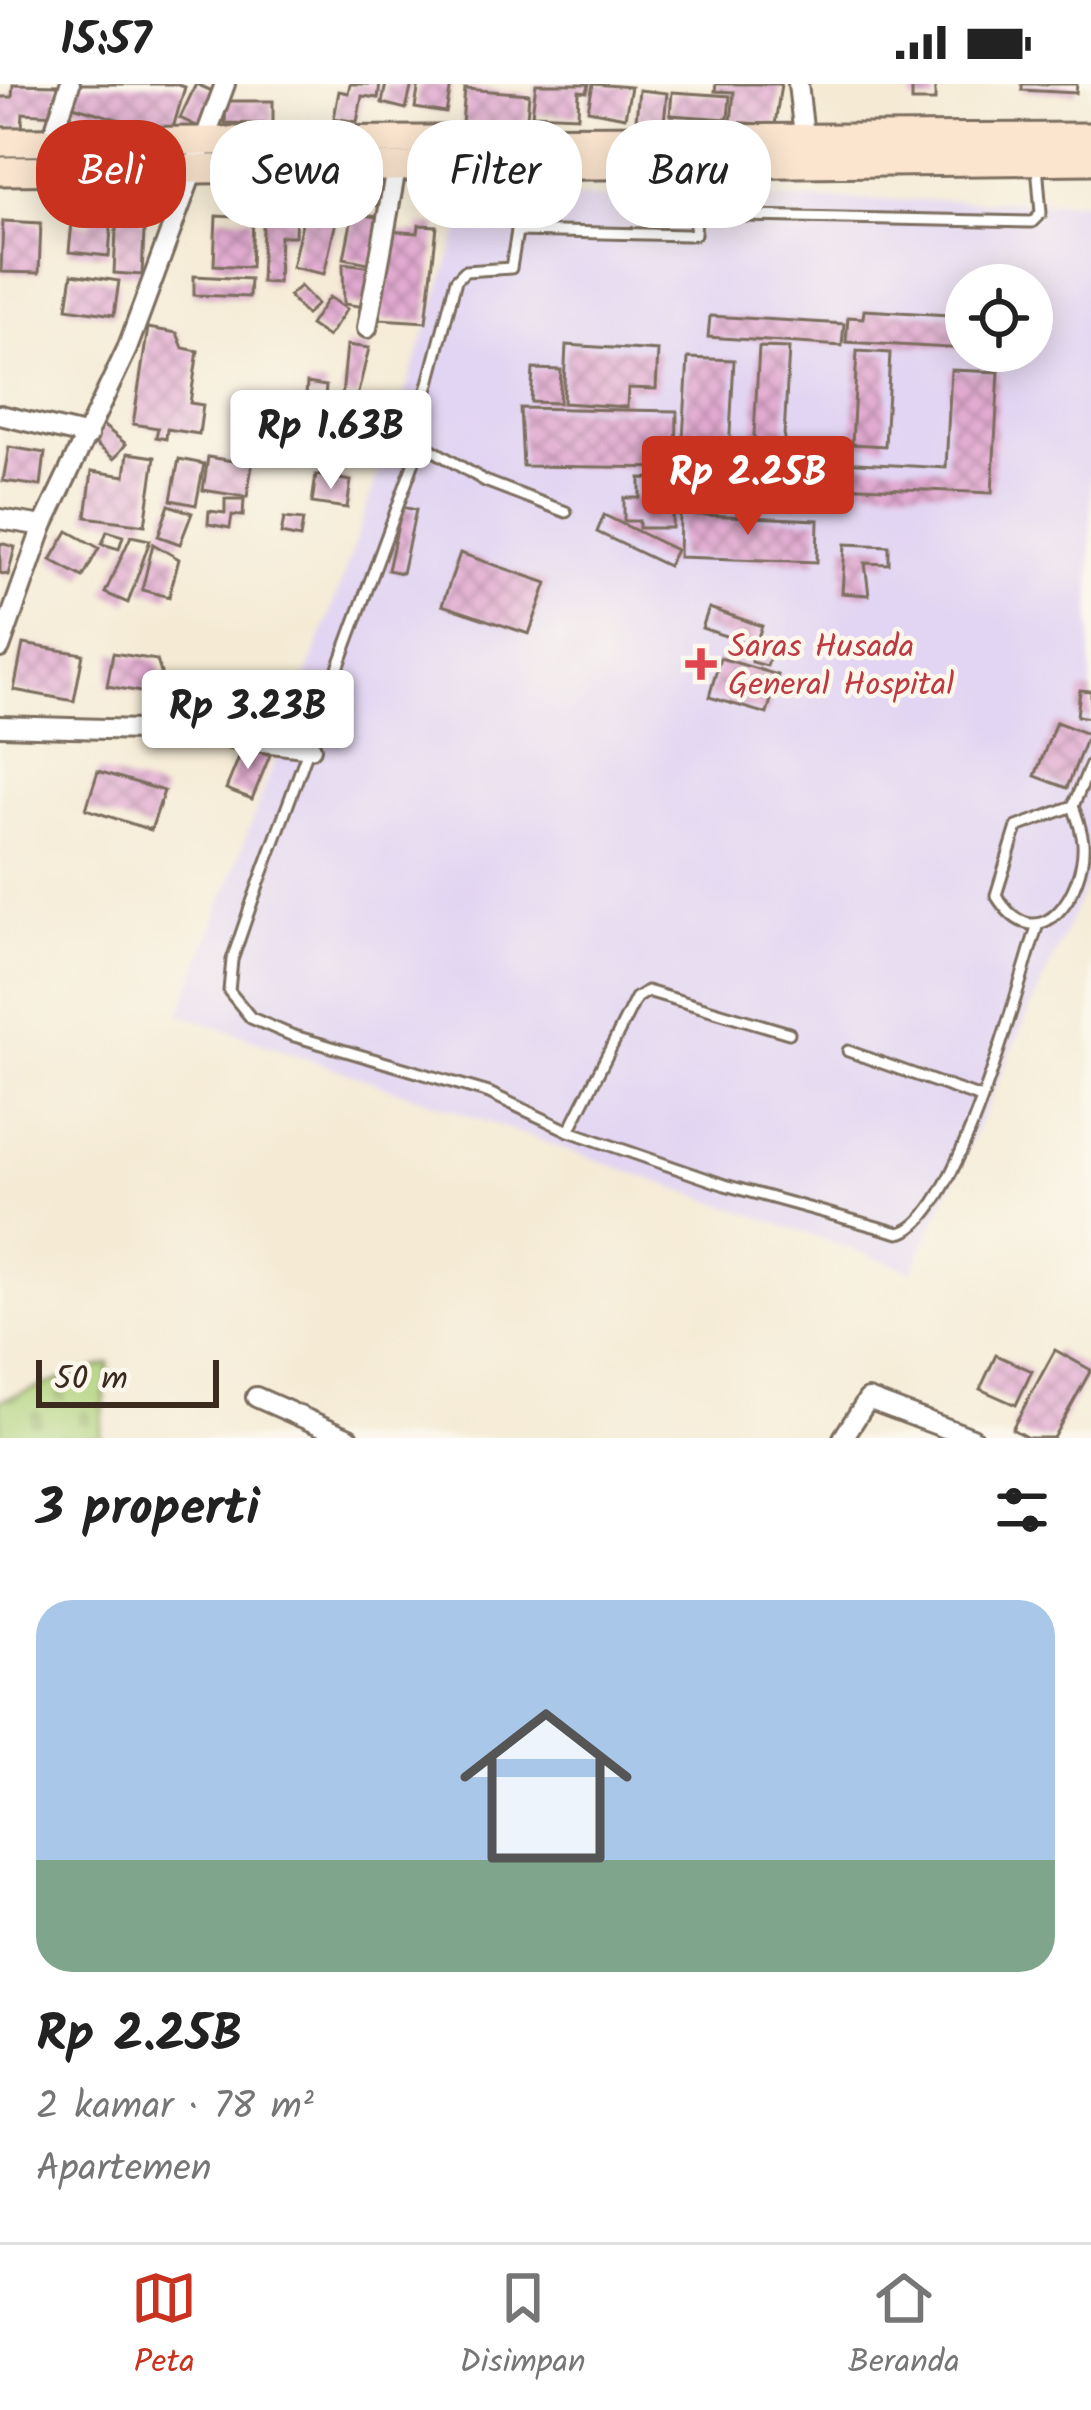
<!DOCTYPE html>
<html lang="id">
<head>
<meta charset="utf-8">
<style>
  body { margin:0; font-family:Kalam,sans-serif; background:#f6f6f6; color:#222; height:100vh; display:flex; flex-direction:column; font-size:45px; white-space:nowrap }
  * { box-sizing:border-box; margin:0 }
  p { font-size:39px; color:#767676 }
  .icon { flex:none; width:66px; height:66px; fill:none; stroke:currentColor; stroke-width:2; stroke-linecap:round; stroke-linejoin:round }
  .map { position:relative; height:1354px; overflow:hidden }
  .details { display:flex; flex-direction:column; background:#fff; flex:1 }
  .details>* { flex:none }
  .top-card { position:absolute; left:36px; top:36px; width:1020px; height:108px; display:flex; gap:24px }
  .tools { position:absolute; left:945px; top:180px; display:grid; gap:24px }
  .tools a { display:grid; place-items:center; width:108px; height:108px; border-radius:50%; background:#fff; box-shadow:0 6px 30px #0003; font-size:60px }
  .scale { position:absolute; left:36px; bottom:30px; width:183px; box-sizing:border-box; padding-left:12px; border:6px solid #3b2a1e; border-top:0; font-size:33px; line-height:42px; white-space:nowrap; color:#3b2a1e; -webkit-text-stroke:9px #fbf7ec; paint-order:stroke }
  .price { position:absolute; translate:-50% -102px; padding:0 27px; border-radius:12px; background:#fff; color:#222; font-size:39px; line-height:78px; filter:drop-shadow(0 3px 6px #0008) }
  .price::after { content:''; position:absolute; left:50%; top:72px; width:36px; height:27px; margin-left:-18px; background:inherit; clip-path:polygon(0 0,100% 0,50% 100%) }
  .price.selected { background:#c8321e; color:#fff }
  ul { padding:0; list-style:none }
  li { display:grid; align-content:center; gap:24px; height:636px; padding:0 36px }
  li+li { border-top:3px solid #e0e0e0 }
  li span { display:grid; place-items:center; height:372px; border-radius:36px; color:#555 }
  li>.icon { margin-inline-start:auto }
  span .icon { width:216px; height:216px; fill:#fffc; stroke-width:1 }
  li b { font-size:51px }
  h2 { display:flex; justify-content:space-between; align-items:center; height:144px; padding:0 36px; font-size:51px }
  .pill { padding:0 42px; border-radius:48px; background:#fff; box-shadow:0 6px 30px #0003; font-size:42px; line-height:108px }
  .pill.selected { background:#c8321e; color:#fff }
  .status { display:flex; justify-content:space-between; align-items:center; height:84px; padding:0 60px; background:#fff; direction:ltr }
  .status svg { height:33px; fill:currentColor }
  .tab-bar { display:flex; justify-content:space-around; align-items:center; height:168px; border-top:3px solid #e0e0e0; background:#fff; font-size:33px; color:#767676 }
  .tab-bar a { display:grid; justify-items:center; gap:6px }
  .tab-bar .selected { color:#c8321e }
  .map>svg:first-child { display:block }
  .built { fill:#e2d4f3; fill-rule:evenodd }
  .cemetery { fill:url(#cemetery-stones); stroke:#757e4c; stroke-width:3 }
  .building { fill:url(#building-cross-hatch) }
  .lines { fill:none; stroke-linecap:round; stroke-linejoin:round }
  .lane-casing { stroke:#7c6e5e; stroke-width:15 }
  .street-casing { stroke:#7c6e5e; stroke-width:24 }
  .secondary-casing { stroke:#7c6e5e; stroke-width:33 }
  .lane { stroke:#fff; stroke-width:9 }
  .street { stroke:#fff; stroke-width:18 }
  .secondary { stroke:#fbe5cf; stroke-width:27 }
  .health-dot { fill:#e0444e; stroke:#fbf7ec; stroke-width:4.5 }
  .labels { text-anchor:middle; stroke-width:9; stroke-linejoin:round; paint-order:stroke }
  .health-label { font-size:33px; fill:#be3a42; stroke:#fbf7ec; text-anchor:start }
</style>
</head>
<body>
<div class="status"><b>15:57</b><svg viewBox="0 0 49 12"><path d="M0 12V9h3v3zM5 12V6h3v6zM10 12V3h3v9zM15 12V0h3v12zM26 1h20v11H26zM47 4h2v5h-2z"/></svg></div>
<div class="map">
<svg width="1091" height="1354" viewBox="0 0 1091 1354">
  <defs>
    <pattern id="cemetery-stones" width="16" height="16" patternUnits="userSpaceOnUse" patternTransform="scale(3)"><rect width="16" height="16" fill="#afd27b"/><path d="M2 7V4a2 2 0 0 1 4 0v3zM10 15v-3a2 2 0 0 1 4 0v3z" fill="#97b46a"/></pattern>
    <pattern id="building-cross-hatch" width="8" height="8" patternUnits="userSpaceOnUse" patternTransform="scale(3)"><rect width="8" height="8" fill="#e2aad1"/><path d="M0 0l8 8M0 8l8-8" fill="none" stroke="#b88ba9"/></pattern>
  </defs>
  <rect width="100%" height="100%" fill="#fbf7ec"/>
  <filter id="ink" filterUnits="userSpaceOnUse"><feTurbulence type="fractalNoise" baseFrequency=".00833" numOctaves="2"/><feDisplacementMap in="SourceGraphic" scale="24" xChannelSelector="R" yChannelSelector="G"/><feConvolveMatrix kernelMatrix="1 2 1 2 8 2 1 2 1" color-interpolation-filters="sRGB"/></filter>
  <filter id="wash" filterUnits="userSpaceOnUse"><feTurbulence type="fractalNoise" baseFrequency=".004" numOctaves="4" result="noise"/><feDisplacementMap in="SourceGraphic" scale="48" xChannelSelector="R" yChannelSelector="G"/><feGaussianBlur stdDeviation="2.7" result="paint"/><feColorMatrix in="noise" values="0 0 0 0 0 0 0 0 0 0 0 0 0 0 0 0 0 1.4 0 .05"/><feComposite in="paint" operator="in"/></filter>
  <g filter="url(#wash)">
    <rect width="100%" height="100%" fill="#f5ebd5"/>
    <!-- built -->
    <path class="built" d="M471,112L1091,118V790L913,1187L180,930L340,502ZM966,201H1032V267H966Z"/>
    <!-- cemetery -->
    <polygon class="cemetery" points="109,1279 100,1354 0,1354 0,1316"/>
    <g id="blocks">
      <!-- building -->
      <g class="building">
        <polygon points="13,0 58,1 56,31 23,29 22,44 0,43 0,13 12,13"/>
        <polygon points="72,0 174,0 185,3 171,51 66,20"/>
        <polygon points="196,0 217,9 201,44 180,34"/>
        <polygon points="350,0 380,0 378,14 362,12 357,38 334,34 339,7 348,9"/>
        <polygon points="386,0 412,0 406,25 382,19"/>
        <polygon points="419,0 451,1 446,29 415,24"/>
        <polygon points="536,0 589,0 587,8 579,7 578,32 532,30"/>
        <polygon points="593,0 631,3 625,33 588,26"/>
        <polygon points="716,0 781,0 775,41 731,38 734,8 715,7"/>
        <rect x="912" y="0" width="23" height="17"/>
        <polygon points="1022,0 1077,0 1076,9 1022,6"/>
        <polygon points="465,5 529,10 526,45 462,40"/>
        <polygon points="639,6 667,9 664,39 636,36"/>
        <polygon points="672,8 730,12 728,35 670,31"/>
        <polygon points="226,17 273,17 273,40 225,39"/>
        <polygon points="373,103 387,106 383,123 369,120"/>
        <polygon points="93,113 113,115 109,172 69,168 72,139 91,141"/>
        <polygon points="264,117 296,118 295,152 280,152 278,199 261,198"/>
        <polygon points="117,126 145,127 142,191 114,189"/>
        <polygon points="305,126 337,133 324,190 292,183"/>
        <polygon points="353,129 382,134 373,180 344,174"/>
        <polygon points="216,132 253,134 251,183 214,181"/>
        <polygon points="3,137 41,139 39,189 1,188"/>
        <polygon points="419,141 437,142 426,238 380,235 388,147 418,149"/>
        <polygon points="343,179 372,183 366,223 344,220"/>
        <polygon points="72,190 119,197 114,231 67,224"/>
        <polygon points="194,192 250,195 249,213 194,211"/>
        <polygon points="300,202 317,220 306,231 289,212"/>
        <polygon points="329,213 347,225 328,253 310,241"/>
        <polygon points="864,226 966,232 966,265 846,258 848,233 863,234"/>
        <polygon points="710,232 844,240 842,262 708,253"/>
        <polygon points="148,244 177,249 183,264 198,267 190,319 203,321 199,350 167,345 166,355 156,353 158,344 133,340"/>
        <polygon points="347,261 369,264 357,313 342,312"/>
        <polygon points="566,261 658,267 656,305 628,304 627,323 563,319"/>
        <polygon points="759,263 789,264 783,370 753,368"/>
        <polygon points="857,267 890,269 885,362 852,360"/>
        <polygon points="688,274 734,276 727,405 680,403"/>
        <polygon points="533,285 561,286 559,319 531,318"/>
        <polygon points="951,286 999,288 992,409 750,398 752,373 946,384"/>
        <polygon points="307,299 326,302 325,314 306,312"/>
        <polygon points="296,316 320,318 317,342 294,340"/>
        <polygon points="373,316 391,319 387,345 368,342"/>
        <polygon points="338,318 362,319 360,343 337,341"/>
        <polygon points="520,324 677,327 676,384 523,382"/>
        <polygon points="100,339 126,360 114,375 88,354"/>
        <polygon points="358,349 371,350 370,365 357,364"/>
        <polygon points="9,363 45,369 41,402 3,397"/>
        <polygon points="128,369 155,373 145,441 86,433 92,387 125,392"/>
        <polygon points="234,372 253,375 247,413 203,406 208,373 233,377"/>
        <polygon points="179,375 204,380 196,421 171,416"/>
        <polygon points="316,391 351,397 347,424 312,419"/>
        <polygon points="640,394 673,395 672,444 639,444 639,437 624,437 624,414 640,414"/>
        <polygon points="225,415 244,415 243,432 232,431 230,444 208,440 209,427 225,429"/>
        <polygon points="169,421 192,429 180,460 158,452"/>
        <polygon points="402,423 416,426 402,489 388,486"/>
        <polygon points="680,430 818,436 817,478 679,473"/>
        <polygon points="604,431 676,466 668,482 597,448"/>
        <polygon points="284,434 303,436 300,454 281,450"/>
        <polygon points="68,447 99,464 83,493 51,476"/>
        <polygon points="107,447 123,452 119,465 102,460"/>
        <polygon points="131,452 150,456 128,519 105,509"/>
        <polygon points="0,459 15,463 8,491 0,489"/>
        <polygon points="153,460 179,475 169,513 142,506"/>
        <polygon points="845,460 889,462 889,480 865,479 869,511 842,509"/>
        <polygon points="460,469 547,499 529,550 442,521"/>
        <polygon points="709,524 762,542 755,562 702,544"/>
        <polygon points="23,560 83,570 74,617 14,606"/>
        <polygon points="756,562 772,566 767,582 752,578"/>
        <polygon points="113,569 157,576 161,589 147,609 107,602"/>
        <polygon points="720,574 778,591 767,630 709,613"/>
        <polygon points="1080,606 1091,607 1091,634 1077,632"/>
        <polygon points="1056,638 1088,650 1067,704 1035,692"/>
        <polygon points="244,661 270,671 252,715 226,705"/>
        <polygon points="98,687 164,707 151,746 86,725"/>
        <polygon points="1055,1266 1091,1286 1053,1354 1028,1354 1012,1345"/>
        <polygon points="996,1271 1032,1287 1016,1321 980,1305"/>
      </g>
    </g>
  </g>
  <g filter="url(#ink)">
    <use href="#blocks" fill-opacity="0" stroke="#7c6e5e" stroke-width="3"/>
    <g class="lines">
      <!-- lane casing -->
      <g class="lane-casing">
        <g id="lane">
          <polyline points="521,87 517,147 688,151 695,150 696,131 1032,138 1041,129 1037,81"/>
          <polyline points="696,131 698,82"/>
          <path d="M517,147L511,184L465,187L456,196L423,322L421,359L252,818L232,876L229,907L251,934L291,951L489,1009L569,1047L725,1101L899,1149C957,1138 1018,901 1037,843"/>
          <polyline points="421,359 485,397 566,428"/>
          <path d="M1073,722C1077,733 1082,747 1083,759C1086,804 1040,883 996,811L1017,743L1073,722L1091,680"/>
          <polyline points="848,967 981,1014"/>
          <polyline points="569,1047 636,914 647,907 789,949"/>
        </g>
      </g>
      <!-- street casing -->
      <g class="street-casing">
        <g id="street">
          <polyline points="798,0 804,52"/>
          <polyline points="51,57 70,0"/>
          <polyline points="367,244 396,85"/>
          <polyline points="0,331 88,352"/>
          <polyline points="0,435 43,442"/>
          <polyline points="0,564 43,442 127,265 225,0"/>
          <polyline points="0,642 176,647 311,664"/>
          <polyline points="256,1313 349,1354"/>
          <polyline points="843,1354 868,1315 972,1354"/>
        </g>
      </g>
      <!-- secondary casing -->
      <g class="secondary-casing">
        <g id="secondary">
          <polyline points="0,58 1091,53"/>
          <polyline points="0,87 1091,76"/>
        </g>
      </g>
      <!-- lane -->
      <use href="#lane" class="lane"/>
      <!-- street -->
      <use href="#street" class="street"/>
      <!-- secondary -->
      <use href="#secondary" class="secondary"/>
    </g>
  </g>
  <!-- markers -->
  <path class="health-dot" d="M695 562h12v12h12v12h-12v12h-12v-12h-12v-12h12z"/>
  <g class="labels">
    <!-- health labels -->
    <g class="health-label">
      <text x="728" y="573">Saras Husada<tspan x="728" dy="38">General Hospital</tspan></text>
    </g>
  </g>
</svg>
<div class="tools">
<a><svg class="icon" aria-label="locate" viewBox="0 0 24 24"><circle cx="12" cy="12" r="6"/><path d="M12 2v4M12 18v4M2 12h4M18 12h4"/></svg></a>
</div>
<div class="scale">50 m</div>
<b class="price" style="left:331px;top:408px">Rp 1.63B</b>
<b class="price selected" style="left:748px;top:454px">Rp 2.25B</b>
<b class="price" style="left:248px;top:688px">Rp 3.23B</b>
<div class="top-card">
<a class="pill selected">Beli</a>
<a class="pill">Sewa</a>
<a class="pill">Filter</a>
<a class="pill">Baru</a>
</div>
</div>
<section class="details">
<h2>3 properti<svg class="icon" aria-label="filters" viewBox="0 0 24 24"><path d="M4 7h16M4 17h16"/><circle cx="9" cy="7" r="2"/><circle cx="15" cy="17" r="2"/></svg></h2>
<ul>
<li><span style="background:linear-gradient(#a9c7e8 70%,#7fa58c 0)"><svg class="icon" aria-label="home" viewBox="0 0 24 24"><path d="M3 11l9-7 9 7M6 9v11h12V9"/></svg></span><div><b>Rp 2.25B</b><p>2 kamar · 78 m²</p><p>Apartemen</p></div></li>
</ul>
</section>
<nav class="tab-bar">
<a class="selected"><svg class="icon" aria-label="map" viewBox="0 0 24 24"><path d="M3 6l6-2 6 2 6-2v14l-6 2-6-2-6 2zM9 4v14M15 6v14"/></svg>Peta</a>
<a><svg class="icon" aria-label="saved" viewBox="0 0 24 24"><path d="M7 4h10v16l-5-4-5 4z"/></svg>Disimpan</a>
<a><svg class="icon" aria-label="home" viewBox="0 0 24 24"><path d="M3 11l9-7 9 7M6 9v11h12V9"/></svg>Beranda</a>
</nav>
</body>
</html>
